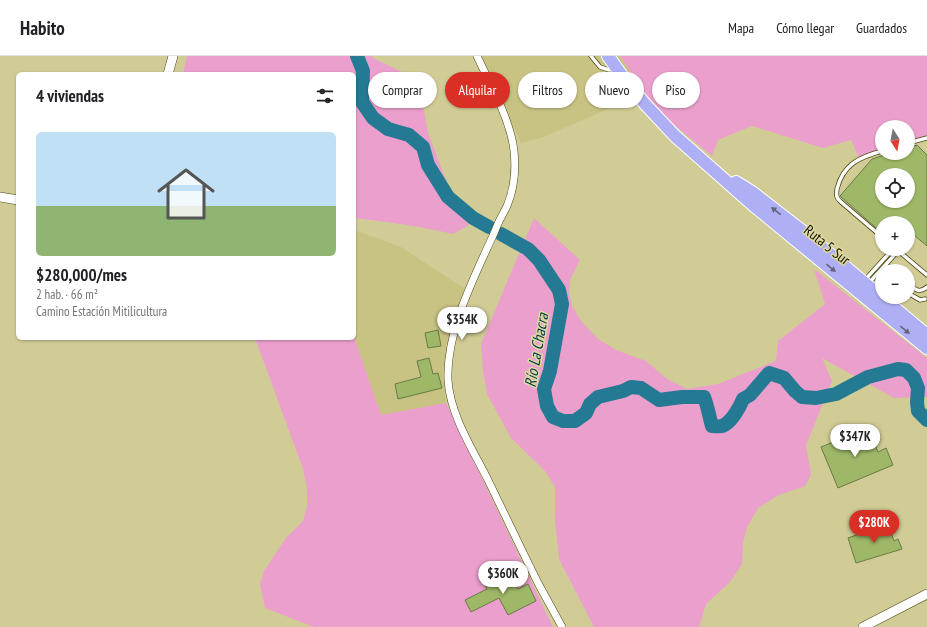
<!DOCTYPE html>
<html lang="es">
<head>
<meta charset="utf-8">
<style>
  body { margin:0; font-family:"PT Sans Narrow",sans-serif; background:#f2f2f2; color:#202124; height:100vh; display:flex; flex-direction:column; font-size:15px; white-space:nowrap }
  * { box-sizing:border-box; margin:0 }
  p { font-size:13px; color:#757577 }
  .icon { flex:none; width:22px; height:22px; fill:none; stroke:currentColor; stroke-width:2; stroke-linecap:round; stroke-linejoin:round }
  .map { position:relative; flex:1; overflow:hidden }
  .details { position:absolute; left:16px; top:16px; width:340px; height:268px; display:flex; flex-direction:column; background:#fff; border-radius:6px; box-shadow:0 1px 3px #0004 }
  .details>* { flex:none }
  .top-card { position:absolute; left:368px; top:16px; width:380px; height:36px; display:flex; gap:8px }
  .needle { width:26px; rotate:169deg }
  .controls { position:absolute; left:875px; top:64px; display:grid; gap:8px }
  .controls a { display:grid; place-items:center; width:40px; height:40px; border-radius:50%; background:#fff; box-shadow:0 1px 3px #0004; font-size:20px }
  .price { position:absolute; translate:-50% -34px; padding:0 9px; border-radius:14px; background:#fff; color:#222; font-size:13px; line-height:26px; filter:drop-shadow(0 1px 2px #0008) }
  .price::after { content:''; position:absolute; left:50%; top:24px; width:12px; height:9px; margin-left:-6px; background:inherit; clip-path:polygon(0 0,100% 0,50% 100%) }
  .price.current { background:#d93025; color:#fff }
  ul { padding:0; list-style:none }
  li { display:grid; align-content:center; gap:8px; height:212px; padding:0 20px }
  li span { display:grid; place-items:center; height:124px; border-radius:6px; color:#555 }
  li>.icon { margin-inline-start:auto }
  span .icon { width:72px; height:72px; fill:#fffc; stroke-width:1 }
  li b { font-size:17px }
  h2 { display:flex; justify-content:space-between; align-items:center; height:48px; padding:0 20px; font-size:17px }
  .tag { padding:0 14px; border-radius:18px; background:#fff; box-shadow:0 1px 3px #0004; font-size:14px; line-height:36px }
  .tag.current { background:#d93025; color:#fff }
  header { display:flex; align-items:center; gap:24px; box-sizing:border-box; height:56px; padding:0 20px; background:#fff; border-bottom:1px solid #e0e0e0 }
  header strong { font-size:19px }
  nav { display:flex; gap:22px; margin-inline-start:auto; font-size:14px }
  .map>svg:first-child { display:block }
  .built { fill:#c8c283 }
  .green { fill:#ea9fcc }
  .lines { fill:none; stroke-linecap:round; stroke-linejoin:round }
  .river { stroke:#247993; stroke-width:14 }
  .building { fill:#9fb868; stroke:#6a7949; fill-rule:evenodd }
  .lane-casing { stroke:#4c4610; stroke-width:5 }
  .street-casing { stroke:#4c4610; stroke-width:8 }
  .secondary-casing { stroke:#4c4610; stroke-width:10 }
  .highway-casing { stroke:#fff; stroke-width:14 }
  .lane { stroke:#fff; stroke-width:3.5 }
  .street { stroke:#fff; stroke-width:7 }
  .secondary { stroke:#fff; stroke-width:9 }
  .highway { stroke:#aeaff4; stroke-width:12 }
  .oneway { fill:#65647c }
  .labels { text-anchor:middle; stroke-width:3; stroke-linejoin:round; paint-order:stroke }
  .street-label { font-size:15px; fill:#1c1904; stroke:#ded9a2 }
  .water-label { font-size:16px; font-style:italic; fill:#053847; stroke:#ded9a2 }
</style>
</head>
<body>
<header>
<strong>Habito</strong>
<nav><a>Mapa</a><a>Cómo llegar</a><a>Guardados</a></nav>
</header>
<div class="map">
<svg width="927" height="571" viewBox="0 0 927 571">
  <rect width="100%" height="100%" fill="#d1cc95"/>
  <!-- built -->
  <g class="built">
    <polygon points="481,0 620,0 645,37 541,82 521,87"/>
    <polygon points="354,174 401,191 465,233 447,289 443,314 446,347 381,359 354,281"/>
  </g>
  <!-- green -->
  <g class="green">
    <path d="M187,0H372L373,2L408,19L424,54L428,77L451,137L469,169L453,178C420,170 387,166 354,162V18H183Z"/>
    <polygon points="620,0 927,0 927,81 908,87 908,71 882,71 882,95 859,102 851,84 823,92 752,70 718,84 712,100 672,67 645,37"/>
    <polygon points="534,162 580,204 570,224 569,236 572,250 581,265 598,283 616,294 646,305 667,323 687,333 718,328 776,305 778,285 825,248 814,213 927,302 927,341 894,342 822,302 832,325 806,389 811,419 805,430 779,439 758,452 747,471 743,487 742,508 730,526 706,548 699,571 594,571 559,503 555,463 555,431 545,415 511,382 487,338 483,315 481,288"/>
    <polygon points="354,281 381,359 446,347 553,571 314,571 265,552 260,528 264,515 286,482 303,465 307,450 307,433 303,413 255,282 354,282"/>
  </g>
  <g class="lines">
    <!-- river -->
    <g class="river">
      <polyline points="357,0 363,15 362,46 373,62 388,73 409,79 423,91 428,109 448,141 473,162 489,171"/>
      <path d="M501,178L528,193L539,204L559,234L562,248L550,315L544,333L547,350L553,361L563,365H575L586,357L590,348L598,341L623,335L631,331L641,332L659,344L682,341H704C708,351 709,360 712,370C715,370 720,371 722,370C731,367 740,351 743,343L750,339L769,317L784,322L795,335L802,341L816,342L836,338L868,321L898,313L906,314L914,322L918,332L917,346L918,355L927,364"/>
    </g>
  </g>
  <!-- building -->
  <g class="building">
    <path d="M917,89L927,99V190L908,174V167H882V177L840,140L872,103L891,97H908V92ZM882,119H908V145H882Z"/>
    <polygon points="438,274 441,290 428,292 425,277"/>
    <polygon points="429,302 433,318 438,317 442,332 398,343 395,328 421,321 417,305"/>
    <polygon points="868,372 878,396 886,392 893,409 838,432 821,391"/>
    <polygon points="888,468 894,485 898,483 902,493 856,507 848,482"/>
    <polygon points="509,516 518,533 528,528 536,545 508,559 499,542 471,556 465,544 487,533 485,529"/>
  </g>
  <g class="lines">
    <!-- lane casing -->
    <g class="lane-casing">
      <g id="lane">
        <polyline points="591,0 600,11 609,14 613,12"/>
        <polyline points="908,87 927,82"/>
        <path d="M882,95C860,101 843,108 837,133C836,139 836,142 841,146L882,181"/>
        <polyline points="896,193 927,219"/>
        <polyline points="886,209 893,215"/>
        <polyline points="864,225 893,193"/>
        <polyline points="868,228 898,195"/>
        <path d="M908,228C915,233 919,238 927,231"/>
        <polyline points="908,237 920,244 925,243"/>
      </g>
    </g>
    <!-- street casing -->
    <g class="street-casing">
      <path id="street" d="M477,0C490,28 511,65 514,95C516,113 514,133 507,150C503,158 498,166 495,175C475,220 446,274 448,324C450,359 473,394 488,424C505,459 521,493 538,527C546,542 554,556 562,571"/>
    </g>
    <!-- secondary casing -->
    <g class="secondary-casing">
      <g id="secondary">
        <polyline points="168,18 173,0"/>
        <polyline points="0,141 18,144"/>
        <polyline points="863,571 927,538"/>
      </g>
    </g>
    <!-- highway casing -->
    <g class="highway-casing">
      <g id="highway">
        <polyline points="608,0 625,24 645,48 675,80 753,149 927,292"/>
        <polyline points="736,126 752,136 801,174 927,279"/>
      </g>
    </g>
    <!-- lane -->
    <use href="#lane" class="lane"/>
    <!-- street -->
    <use href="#street" class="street"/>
    <!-- secondary -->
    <use href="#secondary" class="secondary"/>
    <!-- highway -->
    <use href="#highway" class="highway"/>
  </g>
  <!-- one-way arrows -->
  <defs><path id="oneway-solid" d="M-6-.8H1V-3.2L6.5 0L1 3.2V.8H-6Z"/></defs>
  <g class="oneway">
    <use href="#oneway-solid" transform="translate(776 155) rotate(-142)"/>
    <use href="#oneway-solid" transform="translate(831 212) rotate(39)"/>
    <use href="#oneway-solid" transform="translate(905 274) rotate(39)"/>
  </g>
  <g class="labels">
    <!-- street labels -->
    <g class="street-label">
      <text transform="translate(827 189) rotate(39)" y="5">Ruta 5 Sur</text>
    </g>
    <!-- water labels -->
    <g class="water-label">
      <text transform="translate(536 294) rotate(-80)" y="6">Río La Chacra</text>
    </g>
  </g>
</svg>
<div class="controls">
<a><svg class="needle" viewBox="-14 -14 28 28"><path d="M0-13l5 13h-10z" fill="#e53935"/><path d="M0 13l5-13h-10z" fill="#757577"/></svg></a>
<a><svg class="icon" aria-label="locate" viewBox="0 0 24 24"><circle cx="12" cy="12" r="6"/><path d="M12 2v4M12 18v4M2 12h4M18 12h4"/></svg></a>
<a>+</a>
<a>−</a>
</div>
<b class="price" style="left:462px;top:285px">$354K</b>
<b class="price" style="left:855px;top:402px">$347K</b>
<b class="price current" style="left:874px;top:488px">$280K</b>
<b class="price" style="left:503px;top:539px">$360K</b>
<div class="top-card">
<a class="tag">Comprar</a>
<a class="tag current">Alquilar</a>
<a class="tag">Filtros</a>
<a class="tag">Nuevo</a>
<a class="tag">Piso</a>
</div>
<section class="details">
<h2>4 viviendas<svg class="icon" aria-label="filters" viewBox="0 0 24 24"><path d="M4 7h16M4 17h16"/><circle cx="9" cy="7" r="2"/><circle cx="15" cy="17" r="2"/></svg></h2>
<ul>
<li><span style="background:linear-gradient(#bfe0f5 60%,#8fb573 0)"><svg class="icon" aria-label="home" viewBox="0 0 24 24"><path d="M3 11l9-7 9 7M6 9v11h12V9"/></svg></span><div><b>$280,000/mes</b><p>2 hab. · 66 m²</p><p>Camino Estación Mitilicultura</p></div></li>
</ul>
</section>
</div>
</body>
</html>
